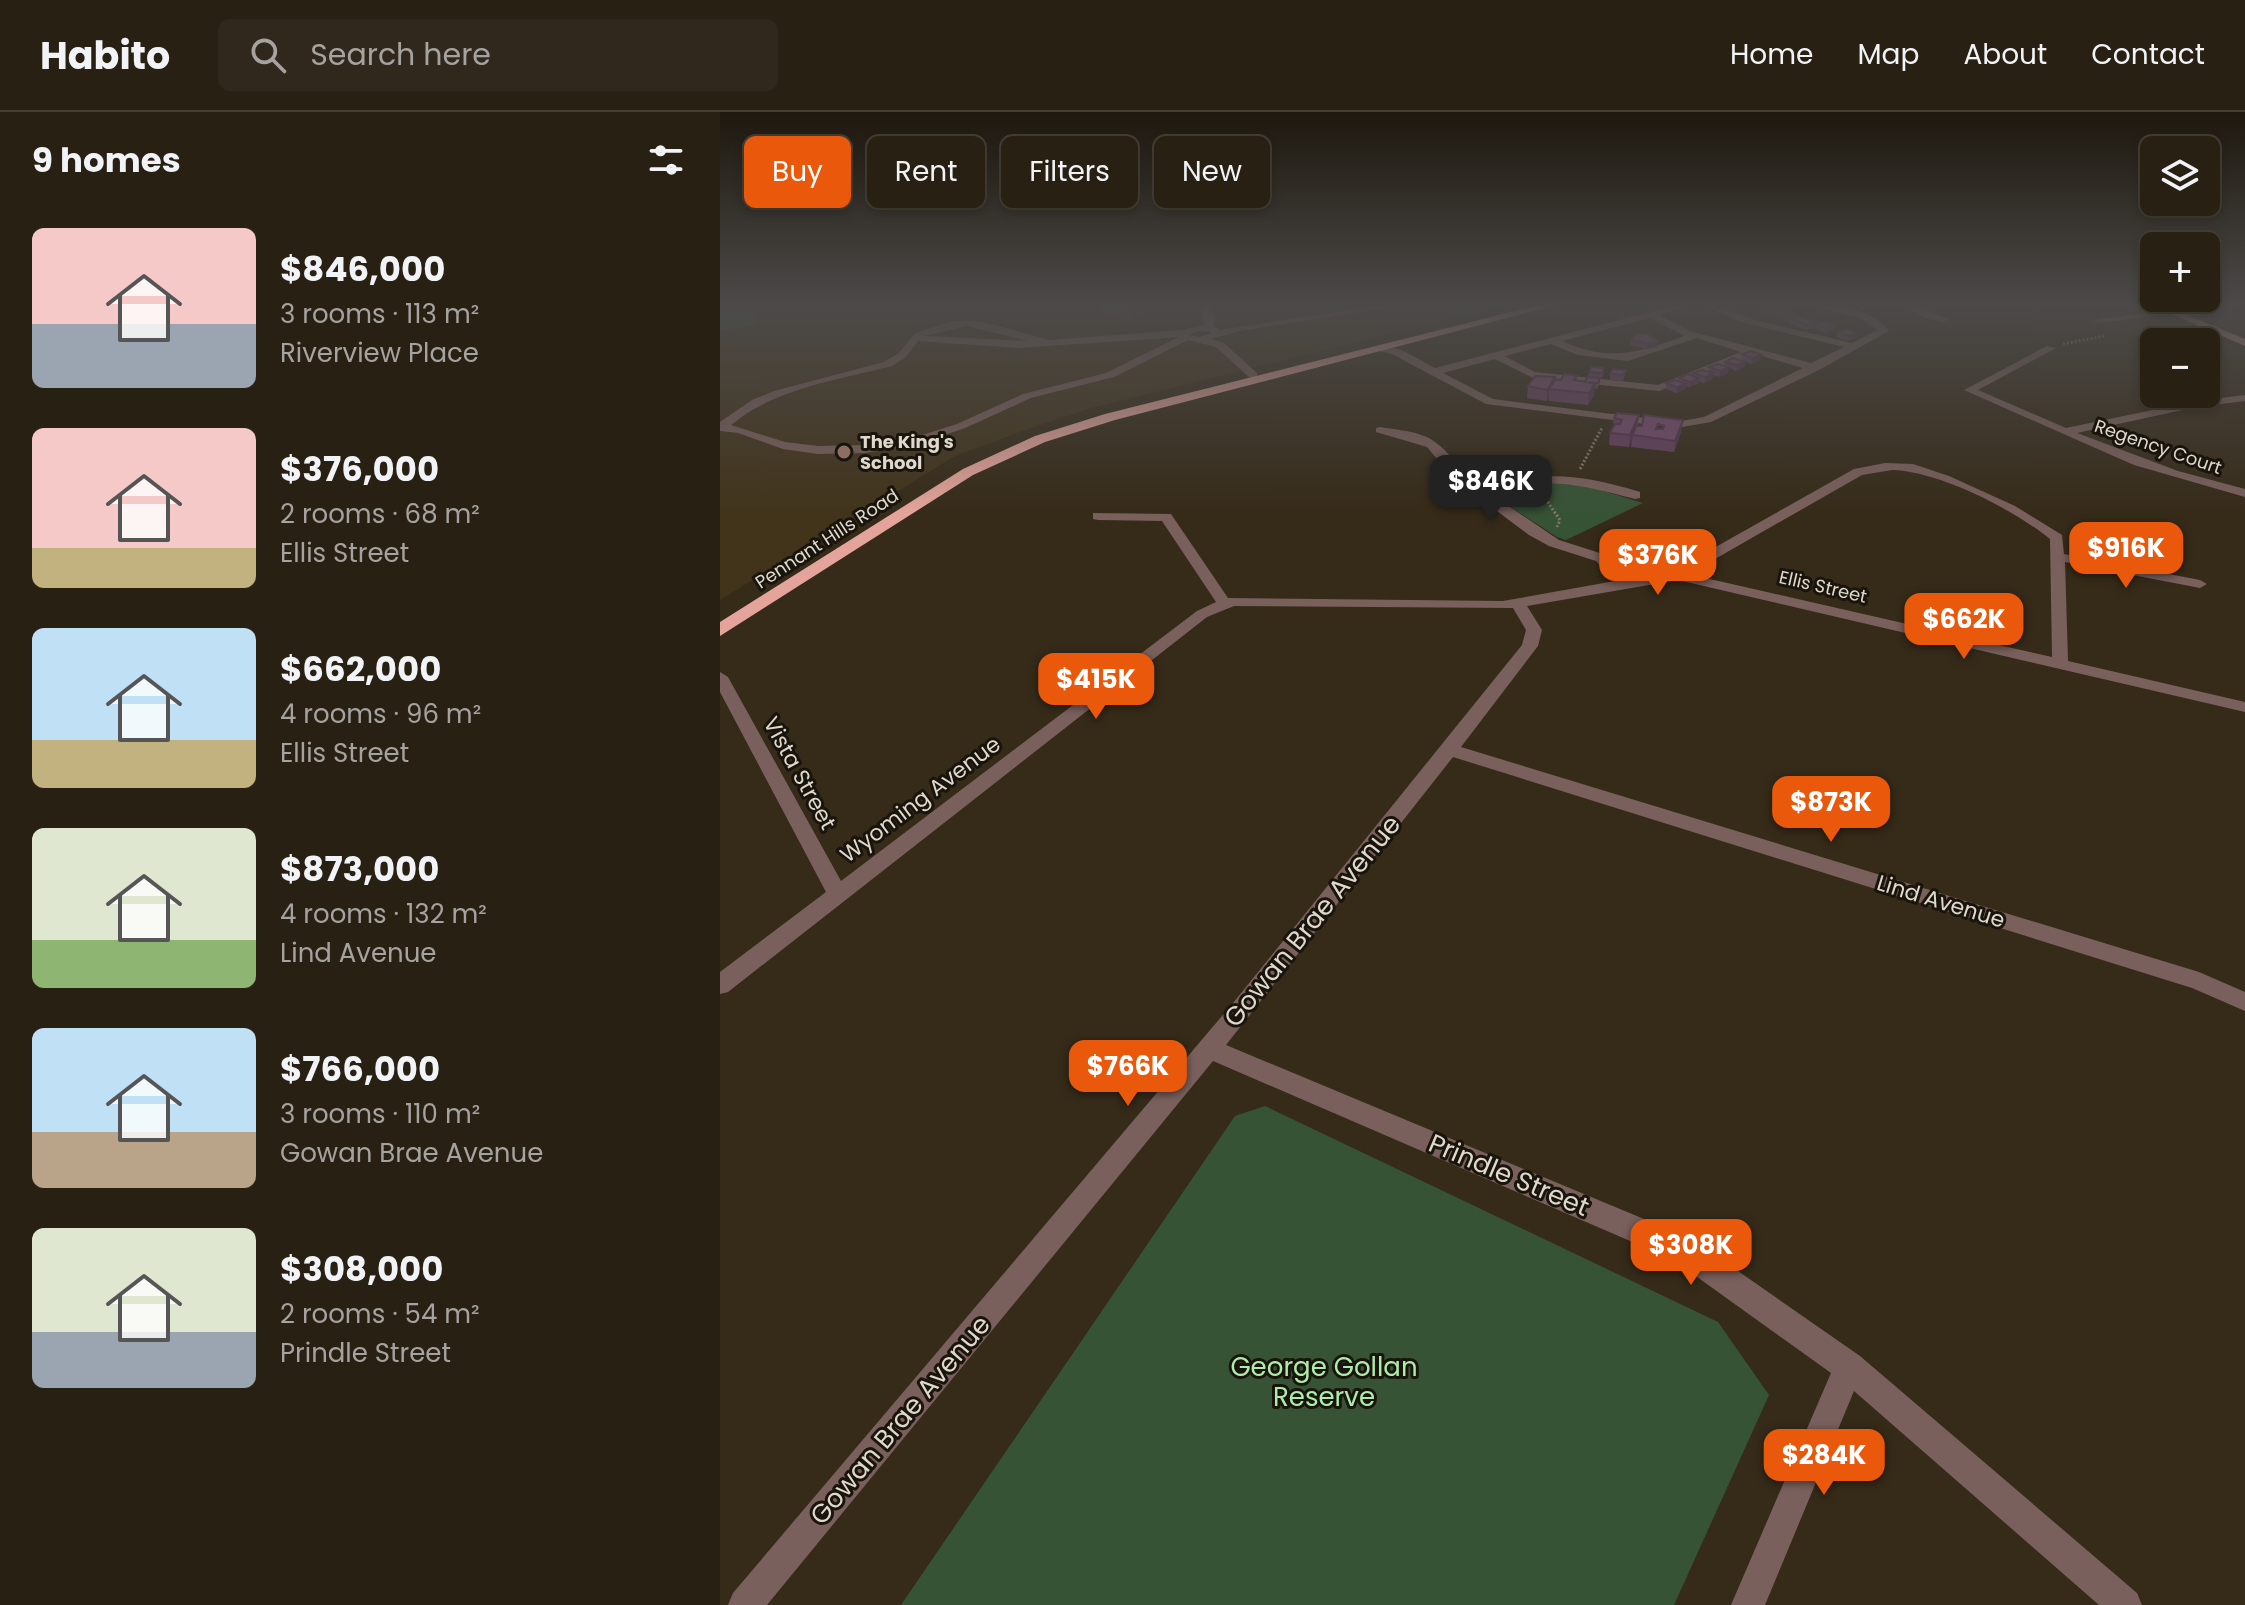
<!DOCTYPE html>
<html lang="en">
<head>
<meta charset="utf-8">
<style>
  body { margin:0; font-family:Poppins,sans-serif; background:#30281c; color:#f1f3f6; height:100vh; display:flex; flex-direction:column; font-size:30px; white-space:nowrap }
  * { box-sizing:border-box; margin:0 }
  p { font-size:26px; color:#a5a3a0 }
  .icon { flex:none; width:44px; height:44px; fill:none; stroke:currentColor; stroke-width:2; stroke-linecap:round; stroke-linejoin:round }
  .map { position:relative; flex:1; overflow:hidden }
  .sheet { display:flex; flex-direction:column; background:#282013; width:720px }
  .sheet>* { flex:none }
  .guide { position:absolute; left:24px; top:24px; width:760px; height:72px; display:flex; gap:16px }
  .fabs { position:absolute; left:1420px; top:24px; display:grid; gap:16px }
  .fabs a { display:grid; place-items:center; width:80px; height:80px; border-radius:12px; background:#282013; box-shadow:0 4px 12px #0003,0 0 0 2px #443e33; font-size:40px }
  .price { position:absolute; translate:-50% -68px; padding:0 18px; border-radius:16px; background:#ea580c; color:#fff; font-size:26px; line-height:52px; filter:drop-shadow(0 2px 4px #0008) }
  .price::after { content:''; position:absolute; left:50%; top:48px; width:24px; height:18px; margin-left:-12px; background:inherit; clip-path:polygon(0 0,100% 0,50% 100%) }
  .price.current { background:#222; color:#fff }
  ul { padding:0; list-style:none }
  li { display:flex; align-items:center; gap:24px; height:200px; padding:0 32px }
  li span { display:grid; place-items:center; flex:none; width:224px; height:160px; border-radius:12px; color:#555 }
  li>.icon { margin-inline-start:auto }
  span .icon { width:96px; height:96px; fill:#fffc; stroke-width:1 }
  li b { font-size:34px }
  h2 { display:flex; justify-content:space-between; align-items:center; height:96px; padding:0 32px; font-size:34px }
  .pill { padding:0 28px; border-radius:12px; background:#282013; box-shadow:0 4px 12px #0003,0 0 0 2px #443e33; font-size:28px; line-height:72px }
  .pill.current { background:#ea580c; color:#fff }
  header { display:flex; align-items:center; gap:48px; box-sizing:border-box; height:112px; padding:0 40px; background:#282013; border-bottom:2px solid #443e33 }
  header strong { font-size:38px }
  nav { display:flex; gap:44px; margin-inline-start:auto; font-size:28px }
  .search { width:560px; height:72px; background:#30281c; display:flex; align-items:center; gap:20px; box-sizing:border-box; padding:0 28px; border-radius:12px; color:#a5a3a0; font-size:30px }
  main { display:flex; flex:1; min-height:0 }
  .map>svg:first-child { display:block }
  .built { fill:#42341b }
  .green { fill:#375336 }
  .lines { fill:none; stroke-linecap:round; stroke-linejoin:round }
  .path { stroke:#817869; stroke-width:3; stroke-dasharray:2 2; stroke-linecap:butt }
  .minor { fill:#7a605c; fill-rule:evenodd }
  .major { fill:#c69189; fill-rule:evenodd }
  .highway { fill:#e4a49b; fill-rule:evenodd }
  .wall { fill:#65405f; fill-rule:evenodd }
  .shaded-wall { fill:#53344e }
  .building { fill:#764b6f; stroke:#53344e; stroke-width:2; fill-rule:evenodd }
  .education-dot { fill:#8d6e63; stroke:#19150c; stroke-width:3 }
  .labels { text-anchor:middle; stroke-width:6; stroke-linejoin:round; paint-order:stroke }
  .far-poi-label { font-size:18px; font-weight:bold; fill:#dfd8cd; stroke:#19150c; text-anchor:start }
  .far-street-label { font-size:18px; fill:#dfd8cd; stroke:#19150c }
  .street-label { font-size:22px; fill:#dfd8cd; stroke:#19150c }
  .near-street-label { font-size:26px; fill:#dfd8cd; stroke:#19150c }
  .near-park-label { font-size:26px; fill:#adecac; stroke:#19150c }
</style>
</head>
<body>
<header>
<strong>Habito</strong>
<div class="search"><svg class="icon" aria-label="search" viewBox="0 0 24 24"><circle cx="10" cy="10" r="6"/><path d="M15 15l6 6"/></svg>Search here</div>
<nav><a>Home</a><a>Map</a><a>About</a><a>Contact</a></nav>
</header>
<main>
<section class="sheet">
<h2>9 homes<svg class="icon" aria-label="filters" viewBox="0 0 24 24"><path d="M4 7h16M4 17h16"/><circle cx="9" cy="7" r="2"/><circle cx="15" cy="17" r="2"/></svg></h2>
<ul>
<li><span style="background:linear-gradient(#f6c9c9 60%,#9aa5b1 0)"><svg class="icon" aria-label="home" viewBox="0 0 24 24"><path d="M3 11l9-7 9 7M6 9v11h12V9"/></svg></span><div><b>$846,000</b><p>3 rooms · 113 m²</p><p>Riverview Place</p></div></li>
<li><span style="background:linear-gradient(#f6c9c9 75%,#c2b280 0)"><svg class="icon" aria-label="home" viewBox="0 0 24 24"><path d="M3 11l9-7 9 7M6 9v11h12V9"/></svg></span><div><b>$376,000</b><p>2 rooms · 68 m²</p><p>Ellis Street</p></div></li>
<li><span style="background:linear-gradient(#bfe0f5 70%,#c2b280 0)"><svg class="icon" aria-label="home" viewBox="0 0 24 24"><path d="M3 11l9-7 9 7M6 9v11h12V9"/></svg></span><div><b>$662,000</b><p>4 rooms · 96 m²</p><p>Ellis Street</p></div></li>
<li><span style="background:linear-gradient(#dfe7d0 70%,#8fb573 0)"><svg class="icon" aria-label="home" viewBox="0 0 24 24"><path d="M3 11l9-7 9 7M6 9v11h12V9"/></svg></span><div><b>$873,000</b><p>4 rooms · 132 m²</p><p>Lind Avenue</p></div></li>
<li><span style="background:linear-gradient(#bfe0f5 65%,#b9a48a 0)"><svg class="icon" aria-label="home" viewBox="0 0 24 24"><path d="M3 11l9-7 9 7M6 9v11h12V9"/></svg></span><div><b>$766,000</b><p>3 rooms · 110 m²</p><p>Gowan Brae Avenue</p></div></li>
<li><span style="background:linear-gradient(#dfe7d0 65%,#9aa5b1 0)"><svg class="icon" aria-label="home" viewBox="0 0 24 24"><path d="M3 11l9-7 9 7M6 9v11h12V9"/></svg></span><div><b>$308,000</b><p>2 rooms · 54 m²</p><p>Prindle Street</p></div></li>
</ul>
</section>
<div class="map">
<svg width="1525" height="1493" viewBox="0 0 1525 1493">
  <rect width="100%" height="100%" fill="#362b19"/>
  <!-- built -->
  <polygon class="built" points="0,193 786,193 371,296 300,320 235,344 0,488"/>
  <!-- green -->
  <g class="green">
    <polygon points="0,193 40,193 33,214 0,218"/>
    <polygon points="816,368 861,372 923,391 846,428 837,425 771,382"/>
    <polygon points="545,994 998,1210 1049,1283 954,1493 181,1493 515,1004"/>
  </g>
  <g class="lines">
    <!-- path -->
    <g class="path">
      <polyline points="1343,232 1384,224"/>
      <polyline points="860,357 882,316"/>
      <polyline points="828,382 827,389 840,408 837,415"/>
    </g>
    <!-- minor -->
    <g class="minor">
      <path d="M480,193H488L495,206L494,214L500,218L663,193H685L520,219L491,227L504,231L537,261V265H529L496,235L468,228L394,265L311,286L245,316L192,334L144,341L98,342L63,337L18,321L0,319V310L32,288L54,279L164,250L179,241L195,221L233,209H260L329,228L462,218L484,213ZM247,214L308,229L205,224ZM478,219H489L491,221L479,225L469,223ZM459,225L386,261L303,282L237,312L190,327L144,333L98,334L65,330L11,313C56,276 117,268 172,254L186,245L198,229L299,236Z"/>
      <path d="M957,193H971L939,203L970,219L1091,251L1124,235L1025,211L981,193H993L1035,208L1132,231L1158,218L1140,206L1091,193C1118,191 1152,197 1169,219L1099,258L991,310L956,316L766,292L672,242L651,237C671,227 697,247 715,256ZM930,206L965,224C917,240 891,251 842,229ZM977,226L1021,240L938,273L815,260L785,244L831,232L858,243L908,249ZM1035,242L1083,256L984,305L956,310L773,287L723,261L775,247L813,266L939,279Z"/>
      <polygon points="1182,193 1193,193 1229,207 1224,210 1208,207"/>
      <polygon points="1454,197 1451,202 1378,211 1373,208"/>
      <polygon points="1327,234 1336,236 1258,278 1346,316 1476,289 1525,283 1525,289 1476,295 1357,321 1458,359 1525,377 1525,385 1414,353 1244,278"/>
      <path d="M660,315C677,318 701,319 715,330C731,341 742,361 760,375C822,359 859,361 920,380V386L915,387C855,371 830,365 768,380L839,428L886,443L909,467L958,460L969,462L985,441L1134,357L1165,351L1193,352L1229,364L1295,394L1342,423L1344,442L1480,468L1487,472L1480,476L1345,450L1348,549L1525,590V600L958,468L807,494L822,518L818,534L741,635L1479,860L1525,880V899L1472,876L733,645L506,933L972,1127L1140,1244L1417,1481L1422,1493H1379L1134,1279L1045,1493H1011L1111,1261L952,1147L493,949L47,1493H8L13,1481L513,891L802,533L806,518L793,496L514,494L487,505L8,880L0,882V860L106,780L0,580V560L8,565L121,769L477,499L496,490L442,409L378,408L373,407V401L451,402L508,486L783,489L895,469L876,449L829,434L809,423L734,367L707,335L656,320V316ZM1172,358C1219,359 1294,398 1330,427L1332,545L981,465L995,447L1142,363Z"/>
    </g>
    <!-- major -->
    <polygon class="major" points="1431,193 1443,193 1525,227 1525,234"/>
    <!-- highway -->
    <polygon class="highway" points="819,193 837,193 395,308 325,330 253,363 0,524 0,510 243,357 315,324 385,302"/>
  </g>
  <!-- wall -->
  <g class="wall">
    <polygon points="378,193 423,193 426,204 412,209 379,200"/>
    <polygon points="1056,196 1075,203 1074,206 1095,210 1094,215 1086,218 1069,211 1069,209 1066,210 1061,205 1047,203 1048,198"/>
    <polygon points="1096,212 1115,213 1114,218 1106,221 1095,217"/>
    <polygon points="1118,220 1136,226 1127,229 1116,225"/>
    <polygon points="911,227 938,229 937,235 926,237 910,233"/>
    <polygon points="1022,242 1042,243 1040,248 1031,252 1021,248"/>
    <polygon points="1005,250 1025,250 1024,255 1016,259 1009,256 1008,261 999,265 993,263 992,267 984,271 978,269 978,272 969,275 966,274 965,277 956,281 946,277 946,271 959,269 959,266 972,264 973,261 988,260 989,255 1004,254"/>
    <polygon points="884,256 884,262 881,267 880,266 880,271 877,277 874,276 874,283 868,293 829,289 829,285 827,289 807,286 808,274 835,265 835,268 865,270 868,265 869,260"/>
    <polygon points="906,258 903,269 890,268 890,262"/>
    <path d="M919,303L918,314H922L924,303L961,320L954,340L911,335L912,326L909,335L889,333L890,321L893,315L894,306ZM938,312L944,314L943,317L936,316Z"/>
  </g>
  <!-- shaded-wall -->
  <g class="shaded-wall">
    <polygon points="408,193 423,193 426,204 412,209"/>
    <polygon points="1095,210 1094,215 1086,218 1087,213"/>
    <polygon points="1115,213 1114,218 1106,221 1107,216"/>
    <polygon points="1137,221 1136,226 1127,229 1129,224"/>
    <polygon points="938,229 937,235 926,237 927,232"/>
    <polygon points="1042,243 1040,248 1031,252 1032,246"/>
    <polygon points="1025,250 1024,255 1016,259 1017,253"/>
    <polygon points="1009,255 1008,261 999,265 1000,259"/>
    <polygon points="993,261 992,267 984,271 985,265"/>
    <polygon points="835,265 835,276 829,277 829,285 827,289 827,278"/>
    <polygon points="979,266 978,272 969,275 970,270"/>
    <polygon points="875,271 874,283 868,293 869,281"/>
    <polygon points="966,272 965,277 956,281 957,275"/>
    <polygon points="919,303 917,314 909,335 910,323"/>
    <polygon points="963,308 961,320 954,340 955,329"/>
  </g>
  <!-- building -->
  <g class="building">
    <polygon points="1056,196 1075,203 1067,205 1062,200 1048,198"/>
    <polygon points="1081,205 1095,210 1087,213 1070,206"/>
    <polygon points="1105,209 1115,213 1107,216 1096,212"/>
    <polygon points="1126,217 1137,221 1129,224 1118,220"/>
    <polygon points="917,222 928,222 938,229 927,232 911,227"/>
    <polygon points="1031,239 1042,243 1032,246 1022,242"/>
    <polygon points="1013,246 1025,250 1017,253 1005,250"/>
    <polygon points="997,252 1009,255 1000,259 989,255"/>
    <polygon points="871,255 884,256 882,261 869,260"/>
    <polygon points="893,257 906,258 903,263 890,262"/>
    <polygon points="982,258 993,261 985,265 973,261"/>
    <polygon points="844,262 857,264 854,268 875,271 869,281 829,277 836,267 841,268"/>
    <polygon points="968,262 979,266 970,270 959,266"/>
    <polygon points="815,264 835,265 827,278 808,274"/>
    <polygon points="867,265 880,266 878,271 865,270"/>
    <polygon points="955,268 966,272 957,275 946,271"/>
    <polygon points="897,301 919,303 910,323 890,321 895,312 900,312 902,308 894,306"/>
    <path d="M924,303L963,308L955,329L913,323L916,314H922ZM938,312L944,314L943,317H936Z"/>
  </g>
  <!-- sky -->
  <linearGradient id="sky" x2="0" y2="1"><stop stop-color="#1e180e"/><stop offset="0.48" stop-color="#4c4a49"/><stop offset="1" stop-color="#4c4a49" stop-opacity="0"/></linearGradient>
  <rect width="1525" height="402" fill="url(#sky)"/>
  <!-- markers -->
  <circle class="education-dot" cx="124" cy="340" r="8"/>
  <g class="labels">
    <!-- far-poi labels -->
    <g class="far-poi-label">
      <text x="140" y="336">The King's<tspan x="140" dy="21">School</tspan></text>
    </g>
    <!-- far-street labels -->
    <g class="far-street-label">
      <text transform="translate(1438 335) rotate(19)" y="6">Regency Court</text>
      <text transform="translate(107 427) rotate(-33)" y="6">Pennant Hills Road</text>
      <text transform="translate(1103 475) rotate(13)" y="6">Ellis Street</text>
    </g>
    <!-- street labels -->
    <g class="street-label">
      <text transform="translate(80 661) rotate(61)" y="8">Vista Street</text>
      <text transform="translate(200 687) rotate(-37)" y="8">Wyoming Avenue</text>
      <text transform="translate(1221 789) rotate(17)" y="8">Lind Avenue</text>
    </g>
    <!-- near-street labels -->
    <g class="near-street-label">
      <text transform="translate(592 809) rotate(-51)" y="9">Gowan Brae Avenue</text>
      <text transform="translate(789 1063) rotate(23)" y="9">Prindle Street</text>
      <text transform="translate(180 1308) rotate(-50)" y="9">Gowan Brae Avenue</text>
    </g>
    <!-- near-park labels -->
    <g class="near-park-label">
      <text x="604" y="1264">George Gollan<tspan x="604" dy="30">Reserve</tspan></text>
    </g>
  </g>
</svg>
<div class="fabs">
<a><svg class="icon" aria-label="layers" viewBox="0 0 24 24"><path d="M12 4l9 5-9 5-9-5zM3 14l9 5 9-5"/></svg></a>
<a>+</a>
<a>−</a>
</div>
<b class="price current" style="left:771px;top:411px">$846K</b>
<b class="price" style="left:1406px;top:478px">$916K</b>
<b class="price" style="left:938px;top:485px">$376K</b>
<b class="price" style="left:1244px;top:549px">$662K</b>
<b class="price" style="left:376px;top:609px">$415K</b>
<b class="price" style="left:1111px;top:732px">$873K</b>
<b class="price" style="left:408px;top:996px">$766K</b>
<b class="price" style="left:971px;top:1175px">$308K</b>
<b class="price" style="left:1104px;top:1385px">$284K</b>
<div class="guide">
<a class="pill current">Buy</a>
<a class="pill">Rent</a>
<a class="pill">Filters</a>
<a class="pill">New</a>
</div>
</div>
</main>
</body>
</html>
